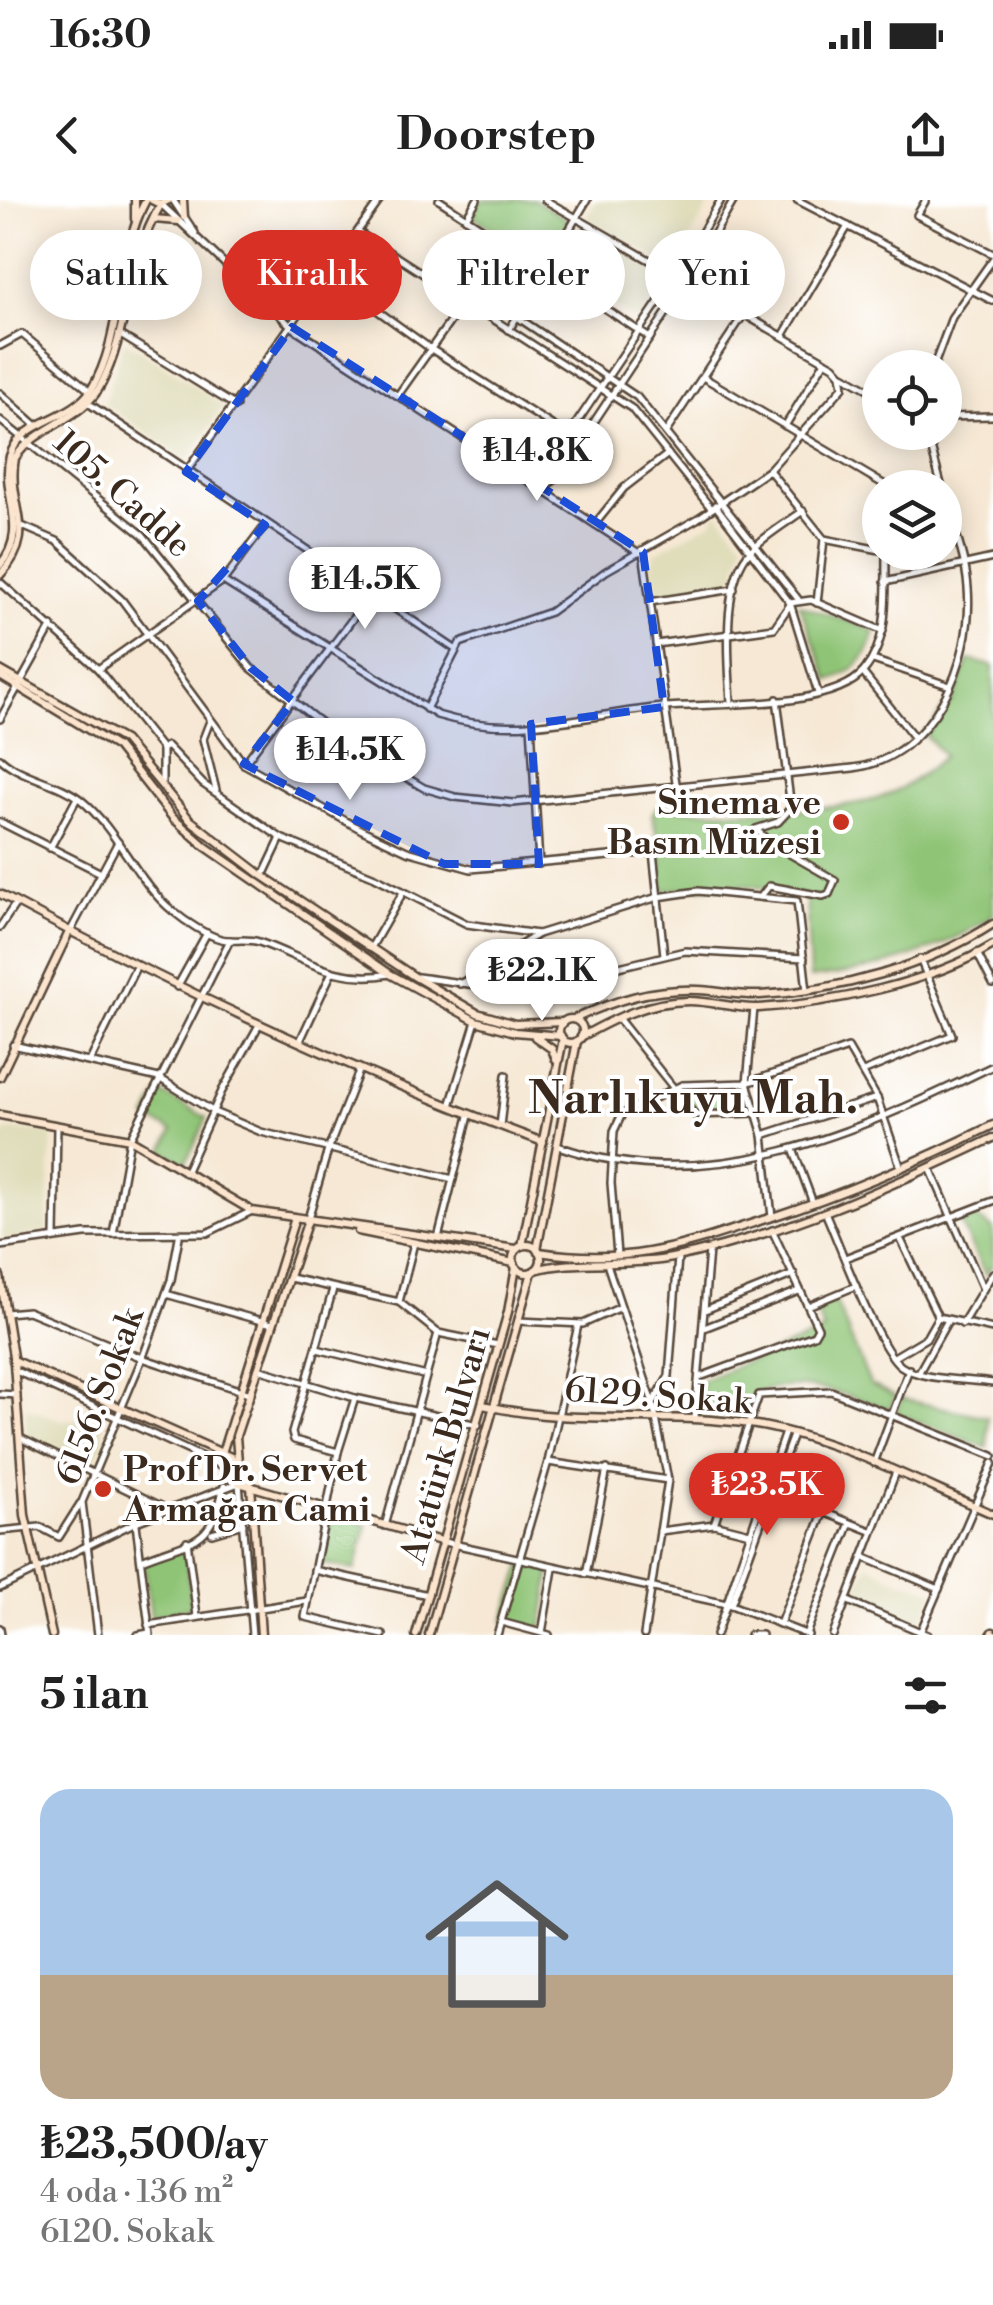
<!DOCTYPE html>
<html lang="tr">
<head>
<meta charset="utf-8">
<style>
  body { margin:0; font-family:"Libre Bodoni",serif; background:#f6f6f6; color:#222; height:100vh; display:flex; flex-direction:column; font-size:38px; white-space:nowrap }
  * { box-sizing:border-box; margin:0 }
  p { font-size:32px; color:#767676 }
  .icon { flex:none; width:55px; height:55px; fill:none; stroke:currentColor; stroke-width:2; stroke-linecap:round; stroke-linejoin:round }
  .map { position:relative; height:1435px; overflow:hidden }
  .sheet { display:flex; flex-direction:column; background:#fff; flex:1 }
  .sheet>* { flex:none }
  .top-card { position:absolute; left:30px; top:30px; width:935px; height:90px; display:flex; gap:20px }
  .controls { position:absolute; left:862px; top:150px; display:grid; gap:20px }
  .controls a { display:grid; place-items:center; width:100px; height:100px; border-radius:50%; background:#fff; box-shadow:0 5px 25px #0003; font-size:50px }
  .price { position:absolute; translate:-50% -85px; padding:0 22px; border-radius:35px; background:#fff; color:#222; font-size:32px; line-height:65px; filter:drop-shadow(0 2px 5px #0008) }
  .price::after { content:''; position:absolute; left:50%; top:60px; width:30px; height:22px; margin-left:-15px; background:inherit; clip-path:polygon(0 0,100% 0,50% 100%) }
  .price.active { background:#d93025; color:#fff }
  ul { padding:0; list-style:none }
  li { display:grid; align-content:center; gap:20px; height:530px; padding:0 40px }
  li+li { border-top:2px solid #e0e0e0 }
  li span { display:grid; place-items:center; height:310px; border-radius:30px; color:#555 }
  li>.icon { margin-inline-start:auto }
  span .icon { width:180px; height:180px; fill:#fffc; stroke-width:1 }
  li b { font-size:42px }
  h2 { display:flex; justify-content:space-between; align-items:center; height:120px; padding:0 40px; font-size:42px }
  .chip { padding:0 35px; border-radius:45px; background:#fff; box-shadow:0 5px 25px #0003; font-size:35px; line-height:90px }
  .chip.active { background:#d93025; color:#fff }
  .status { display:flex; justify-content:space-between; align-items:center; height:70px; padding:0 50px; background:#fff; direction:ltr }
  .status svg { height:28px; fill:currentColor }
  header { display:flex; justify-content:space-between; align-items:center; height:130px; padding:0 40px; background:#fff; font-size:45px; font-weight:700 }
  .map>svg:first-child { display:block }
  .built { fill:#e0ddbb }
  .green { fill:#8fc476; stroke:#65774a; stroke-width:2.5 }
  .lines { fill:none; stroke-linecap:round; stroke-linejoin:round }
  .street-casing { stroke:#574639; stroke-width:10 }
  .secondary-casing { stroke:#574639; stroke-width:11 }
  .street { stroke:#fff; stroke-width:5 }
  .secondary { stroke:#fce5cf; stroke-width:6 }
  .marked { fill:#1d4ed8; fill-opacity:0.2; stroke:#1d4ed8; stroke-width:8; stroke-dasharray:20 12; stroke-linejoin:round }
  .poi-dot { fill:#c8321e; stroke:#fff; stroke-width:4 }
  .labels { text-anchor:middle; stroke-width:8; stroke-linejoin:round; paint-order:stroke }
  .street-label { font-size:35px; fill:#3b2a1e; stroke:#fff }
  .poi-label { font-size:35px; font-weight:bold; fill:#3b2a1e; stroke:#fff; text-anchor:end }
  .district-label { font-size:45px; font-weight:bold; fill:#3b2a1e; stroke:#fff }
</style>
</head>
<body>
<div class="status"><b>16:30</b><svg viewBox="0 0 49 12"><path d="M0 12V9h3v3zM5 12V6h3v6zM10 12V3h3v9zM15 12V0h3v12zM26 1h20v11H26zM47 4h2v5h-2z"/></svg></div>
<header><svg class="icon" aria-label="back" viewBox="0 0 24 24"><path d="M15 5l-7 7 7 7"/></svg>Doorstep<svg class="icon" aria-label="share" viewBox="0 0 24 24"><path d="M12 15V3M7 8l5-5 5 5M5 13v7h14v-7"/></svg></header>
<div class="map">
<svg width="993" height="1435" viewBox="0 0 993 1435">
  <rect width="100%" height="100%" fill="#fff"/>
  <filter id="ink" filterUnits="userSpaceOnUse"><feTurbulence type="fractalNoise" baseFrequency=".01" numOctaves="2"/><feDisplacementMap in="SourceGraphic" scale="20" xChannelSelector="R" yChannelSelector="G"/><feConvolveMatrix kernelMatrix="1 2 1 2 8 2 1 2 1" color-interpolation-filters="sRGB"/></filter>
  <filter id="wash" filterUnits="userSpaceOnUse"><feTurbulence type="fractalNoise" baseFrequency=".0048" numOctaves="4" result="noise"/><feDisplacementMap in="SourceGraphic" scale="40" xChannelSelector="R" yChannelSelector="G"/><feGaussianBlur stdDeviation="2.25" result="paint"/><feColorMatrix in="noise" values="0 0 0 0 0 0 0 0 0 0 0 0 0 0 0 0 0 1.4 0 .05"/><feComposite in="paint" operator="in"/></filter>
  <g filter="url(#wash)">
    <rect width="100%" height="100%" fill="#f6e8d4"/>
    <!-- built -->
    <g class="built">
      <polygon points="596,0 712,0 673,68 586,17"/>
      <polygon points="579,24 668,77 639,121 553,67"/>
      <polygon points="127,142 224,206 188,261 104,204 123,143"/>
      <polygon points="718,312 744,343 732,383 656,394 651,368 655,353 710,323"/>
      <polygon points="10,930 52,933 47,1031 8,1040 2,1038 0,937"/>
      <polygon points="25,1207 61,1220 103,1220 103,1244 91,1265 26,1236"/>
      <polygon points="869,1364 890,1377 934,1391 920,1427 851,1398"/>
    </g>
    <!-- green -->
    <g class="green">
      <polygon points="482,0 535,0 570,21 542,61 471,15"/>
      <path d="M799,404L875,431C868,459 855,472 829,480Z"/>
      <path d="M969,460L993,466V715C943,751 871,773 810,778L806,696L745,685L663,690L661,654L652,614L658,606C702,615 848,613 887,595C909,586 926,572 944,556L926,536L947,502L952,503Z"/>
      <polygon points="679,889 737,889 740,909 694,908"/>
      <polygon points="159,892 207,918 185,964 163,950 173,931 147,918"/>
      <polygon points="974,1016 993,1029 993,1064 986,1076 960,1023"/>
      <path d="M835,1100L870,1184L895,1196L890,1209C847,1195 798,1175 753,1195L746,1218L699,1215L702,1180L824,1131L815,1108Z"/>
      <polygon points="901,1199 988,1217 987,1248 896,1213"/>
      <polygon points="332,1314 367,1325 355,1370 320,1363"/>
      <polygon points="186,1346 191,1407 151,1417 144,1363"/>
      <polygon points="522,1366 551,1370 542,1428 504,1421"/>
    </g>
  </g>
  <g filter="url(#ink)">
    <g class="lines">
      <!-- street casing -->
      <g class="street-casing">
        <g id="street">
          <polyline points="173,0 195,33"/>
          <polyline points="439,0 650,138"/>
          <polyline points="721,0 676,76 544,271 543,288 556,279 687,82 734,0"/>
          <polyline points="797,0 993,101"/>
          <polyline points="926,0 917,15 993,54"/>
          <polyline points="161,4 292,127 639,353"/>
          <polyline points="466,18 477,0"/>
          <polyline points="358,32 631,208 711,308"/>
          <polyline points="328,75 431,149 569,236"/>
          <polyline points="517,117 637,197 798,399"/>
          <polyline points="509,130 587,0"/>
          <polyline points="119,134 236,206"/>
          <polyline points="783,136 848,26"/>
          <polyline points="0,146 22,134 90,191"/>
          <polyline points="933,168 952,117 993,59"/>
          <polyline points="843,175 880,196"/>
          <polyline points="703,177 890,288"/>
          <polyline points="0,193 37,226"/>
          <polyline points="398,195 464,102"/>
          <polyline points="88,203 455,449"/>
          <polyline points="945,217 993,216"/>
          <path d="M0,220L143,335L251,468L340,538L424,588L455,597L513,603L853,568C933,558 974,461 968,388C966,358 953,327 945,297"/>
          <polyline points="785,226 825,161"/>
          <polyline points="666,232 744,114"/>
          <polyline points="927,232 942,288"/>
          <polyline points="769,270 824,339 880,350"/>
          <polyline points="186,272 380,0"/>
          <polyline points="715,305 790,403 818,493"/>
          <polyline points="595,324 624,288 668,254"/>
          <polyline points="22,326 57,341 122,400 244,564 362,630 407,651 471,669 653,652 664,755"/>
          <polyline points="643,352 676,583"/>
          <path d="M223,381L437,515C517,540 586,514 664,507C713,503 832,510 864,471C891,438 885,391 886,352"/>
          <polyline points="0,382 98,469 162,549"/>
          <polyline points="885,382 993,358"/>
          <polyline points="650,402 734,389"/>
          <polyline points="790,403 811,400 883,431"/>
          <polyline points="817,403 824,339"/>
          <polyline points="656,444 774,428 789,406"/>
          <polyline points="873,460 950,486"/>
          <polyline points="98,469 223,381 265,326"/>
          <polyline points="863,473 914,537"/>
          <path d="M731,503C729,462 720,380 752,349C766,335 786,323 803,311"/>
          <polyline points="426,509 460,443 550,412 606,371 697,319 769,270 843,187 841,174 834,166 545,0"/>
          <polyline points="0,519 52,426"/>
          <polyline points="210,521 203,539 216,590"/>
          <polyline points="531,524 539,664"/>
          <path d="M0,558C23,579 57,581 81,600C119,631 136,682 174,712C186,722 206,735 221,739C233,742 247,738 259,742C307,759 335,784 390,774"/>
          <polyline points="244,564 371,394"/>
          <polyline points="162,585 162,549 167,546 203,584 281,638 375,677 467,724 538,734"/>
          <polyline points="0,622 101,673"/>
          <polyline points="50,648 77,598"/>
          <polyline points="263,676 281,638"/>
          <polyline points="762,695 769,686 823,696 829,694 835,680 769,642 756,629 778,622 791,608 777,499"/>
          <polyline points="0,727 16,703"/>
          <polyline points="70,732 118,642"/>
          <polyline points="372,746 402,694"/>
          <polyline points="977,753 993,784"/>
          <polyline points="418,777 504,789 557,782 685,751 804,758"/>
          <polyline points="460,784 538,734 658,697 698,691 797,701 807,791"/>
          <polyline points="177,787 207,733"/>
          <polyline points="754,808 747,883 763,935 772,1017"/>
          <polyline points="618,818 695,915 756,913"/>
          <polyline points="300,841 332,772"/>
          <polyline points="13,845 159,878 214,912 261,932 453,979"/>
          <polyline points="90,861 136,767"/>
          <polyline points="863,872 952,835 920,759"/>
          <polyline points="450,906 476,821"/>
          <polyline points="500,926 506,875"/>
          <polyline points="763,935 877,898 901,968"/>
          <path d="M558,946C710,1000 857,932 993,866"/>
          <polyline points="793,949 813,1003"/>
          <polyline points="930,968 983,1089"/>
          <polyline points="185,973 222,891 259,825"/>
          <path d="M825,1012C839,1043 877,1148 901,1166C922,1181 968,1179 993,1183"/>
          <polyline points="308,1019 328,950 359,871"/>
          <polyline points="113,1034 130,939 230,740"/>
          <polyline points="55,1037 57,926"/>
          <polyline points="438,1038 469,916"/>
          <polyline points="901,1040 938,1117 993,1129"/>
          <polyline points="414,1043 399,1102 438,1133 498,1145"/>
          <polyline points="0,1046 85,1034 207,1033 252,1011"/>
          <polyline points="617,1055 611,983 614,931 622,914 682,885 747,883 848,848 877,898"/>
          <polyline points="845,1058 993,1001"/>
          <polyline points="608,1067 653,1203 668,1280 644,1435"/>
          <polyline points="290,1078 399,1102"/>
          <polyline points="333,1089 292,1233 294,1240 338,1252"/>
          <polyline points="166,1094 272,1124"/>
          <polyline points="808,1106 856,1086"/>
          <polyline points="705,1110 794,1074"/>
          <polyline points="6,1113 28,1111 142,1158 251,1194"/>
          <polyline points="518,1121 583,1124 621,1107"/>
          <polyline points="962,1124 993,1073"/>
          <polyline points="704,1128 799,1091"/>
          <polyline points="317,1149 423,1175"/>
          <polyline points="894,1157 926,1138 938,1117"/>
          <polyline points="258,1169 355,1198 478,1225"/>
          <polyline points="14,1170 228,1269 239,1283 252,1435"/>
          <polyline points="919,1172 947,1122"/>
          <polyline points="700,1177 814,1135 818,1128 772,1030"/>
          <polyline points="0,1194 17,1195"/>
          <polyline points="355,1198 338,1252 305,1417 383,1435"/>
          <polyline points="653,1203 669,1176 678,1057"/>
          <polyline points="695,1218 709,1050"/>
          <polyline points="20,1238 169,1310"/>
          <polyline points="548,1262 668,1280"/>
          <polyline points="874,1263 909,1169"/>
          <polyline points="773,1292 871,1331"/>
          <polyline points="136,1324 150,1435"/>
          <polyline points="714,1324 759,1195 831,1191 993,1256"/>
          <polyline points="385,1326 438,1133"/>
          <polyline points="0,1331 40,1327 59,1337 80,1304"/>
          <polyline points="660,1331 714,1324 750,1333"/>
          <polyline points="212,1333 243,1324"/>
          <polyline points="187,1341 197,1416"/>
          <polyline points="444,1342 731,1405 808,1435"/>
          <polyline points="863,1357 939,1389"/>
          <path d="M141,1360C195,1338 210,1348 224,1286"/>
          <polyline points="314,1370 428,1395"/>
          <polyline points="586,1374 607,1269"/>
          <polyline points="0,1388 136,1322 239,1283"/>
          <polyline points="848,1401 928,1435"/>
          <polyline points="731,1405 793,1235"/>
          <polyline points="501,1422 549,1435"/>
          <polyline points="780,1424 823,1313"/>
          <polyline points="148,1425 307,1401"/>
          <polyline points="0,1428 1,1435"/>
          <polyline points="542,1433 553,1369"/>
          <polyline points="806,1434 850,1323"/>
          <polyline points="98,1435 82,1302 144,1154 171,1080 179,1037"/>
          <polyline points="138,1435 149,1433"/>
          <polyline points="497,1435 548,1262 578,1125"/>
          <polyline points="716,1435 785,1232"/>
          <polyline points="750,1435 761,1435"/>
          <polyline points="833,1435 896,1272"/>
          <polyline points="919,1435 993,1263"/>
        </g>
      </g>
      <!-- secondary casing -->
      <g class="secondary-casing">
        <g id="secondary">
          <polyline points="135,0 135,19"/>
          <polyline points="152,0 160,4 169,0"/>
          <polyline points="183,0 184,17"/>
          <polyline points="154,19 178,21"/>
          <path d="M0,365C31,329 0,294 10,256C21,219 71,221 91,190C124,137 115,57 146,0"/>
          <path d="M0,375C41,331 6,307 15,258C38,224 83,221 102,183C130,127 125,65 161,4"/>
          <polyline points="0,470 124,540 190,620 263,676 415,777 477,813 515,824 563,822"/>
          <polyline points="0,476 117,547 173,618 206,647 390,774 476,821 515,832 561,836"/>
          <path d="M0,694C176,789 356,873 543,942"/>
          <path d="M574,819C615,800 652,788 699,790C719,791 740,796 760,795C839,791 926,767 993,724"/>
          <circle cx="571" cy="831" r="12"/>
          <polyline points="535,837 552,849 556,860"/>
          <path d="M581,837C615,818 649,801 689,801C712,801 735,809 758,808C830,804 931,783 993,745"/>
          <polyline points="0,877 69,732"/>
          <polyline points="0,915 130,939 252,1011 516,1049"/>
          <polyline points="358,1031 514,1063"/>
          <circle cx="527" cy="1059" r="14"/>
          <polyline points="522,1046 563,839"/>
          <polyline points="537,1050 577,841"/>
          <path d="M539,1052C633,1066 685,1045 772,1017C849,992 920,961 993,925"/>
          <path d="M535,1070C574,1059 628,1067 672,1058C784,1035 890,987 993,938"/>
          <polyline points="0,1076 14,1163 25,1315 52,1435"/>
          <polyline points="13,1160 231,1257 251,1285 261,1435"/>
          <path d="M483,1205C571,1227 661,1211 750,1224C831,1236 918,1282 993,1314"/>
          <polyline points="222,1253 295,1018"/>
          <polyline points="238,1262 236,1236 308,1020"/>
          <polyline points="239,1283 444,1342"/>
          <polyline points="416,1435 508,1112 516,1067"/>
          <polyline points="429,1435 532,1072"/>
          <polyline points="991,1435 993,1432"/>
        </g>
      </g>
      <!-- street -->
      <use href="#street" class="street"/>
      <!-- secondary -->
      <use href="#secondary" class="secondary"/>
    </g>
  </g>
  <!-- marked area -->
  <path class="marked" d="M292,127L643,352L664,507L531,524L539,664H444L244,564L293,501L251,468L198,401L265,325L186,272Z"/>
  <!-- markers -->
  <g class="poi-dot">
    <circle cx="841" cy="622" r="10"/>
    <circle cx="103" cy="1289" r="10"/>
  </g>
  <g class="labels">
    <!-- street labels -->
    <g class="street-label">
      <text transform="translate(123 293) rotate(42)" y="12">105. Cadde</text>
      <text transform="translate(658 1195) rotate(4)" y="12">6129. Sokak</text>
      <text transform="translate(99 1196) rotate(-69)" y="12">6156. Sokak</text>
      <text transform="translate(445 1245) rotate(-74)" y="12">Atatürk Bulvarı</text>
    </g>
    <!-- poi labels -->
    <g class="poi-label">
      <text x="821" y="614">Sinema ve<tspan x="821" dy="40">Basın Müzesi</tspan></text>
      <text x="123" y="1281" text-anchor="start">Prof Dr. Servet<tspan x="123" dy="40">Armağan Cami</tspan></text>
    </g>
    <!-- district labels -->
    <g class="district-label">
      <text x="693" y="913">Narlıkuyu Mah.</text>
    </g>
  </g>
</svg>
<div class="controls">
<a><svg class="icon" aria-label="locate" viewBox="0 0 24 24"><circle cx="12" cy="12" r="6"/><path d="M12 2v4M12 18v4M2 12h4M18 12h4"/></svg></a>
<a><svg class="icon" aria-label="layers" viewBox="0 0 24 24"><path d="M12 4l9 5-9 5-9-5zM3 14l9 5 9-5"/></svg></a>
</div>
<b class="price" style="left:537px;top:304px">₺14.8K</b>
<b class="price" style="left:365px;top:432px">₺14.5K</b>
<b class="price" style="left:350px;top:603px">₺14.5K</b>
<b class="price" style="left:542px;top:824px">₺22.1K</b>
<b class="price active" style="left:767px;top:1338px">₺23.5K</b>
<div class="top-card">
<a class="chip">Satılık</a>
<a class="chip active">Kiralık</a>
<a class="chip">Filtreler</a>
<a class="chip">Yeni</a>
</div>
</div>
<section class="sheet">
<h2>5 ilan<svg class="icon" aria-label="filters" viewBox="0 0 24 24"><path d="M4 7h16M4 17h16"/><circle cx="9" cy="7" r="2"/><circle cx="15" cy="17" r="2"/></svg></h2>
<ul>
<li><span style="background:linear-gradient(#a9c7e8 60%,#b9a48a 0)"><svg class="icon" aria-label="home" viewBox="0 0 24 24"><path d="M3 11l9-7 9 7M6 9v11h12V9"/></svg></span><div><b>₺23,500/ay</b><p>4 oda · 136 m²</p><p>6120. Sokak</p></div></li>
</ul>
</section>
</body>
</html>
